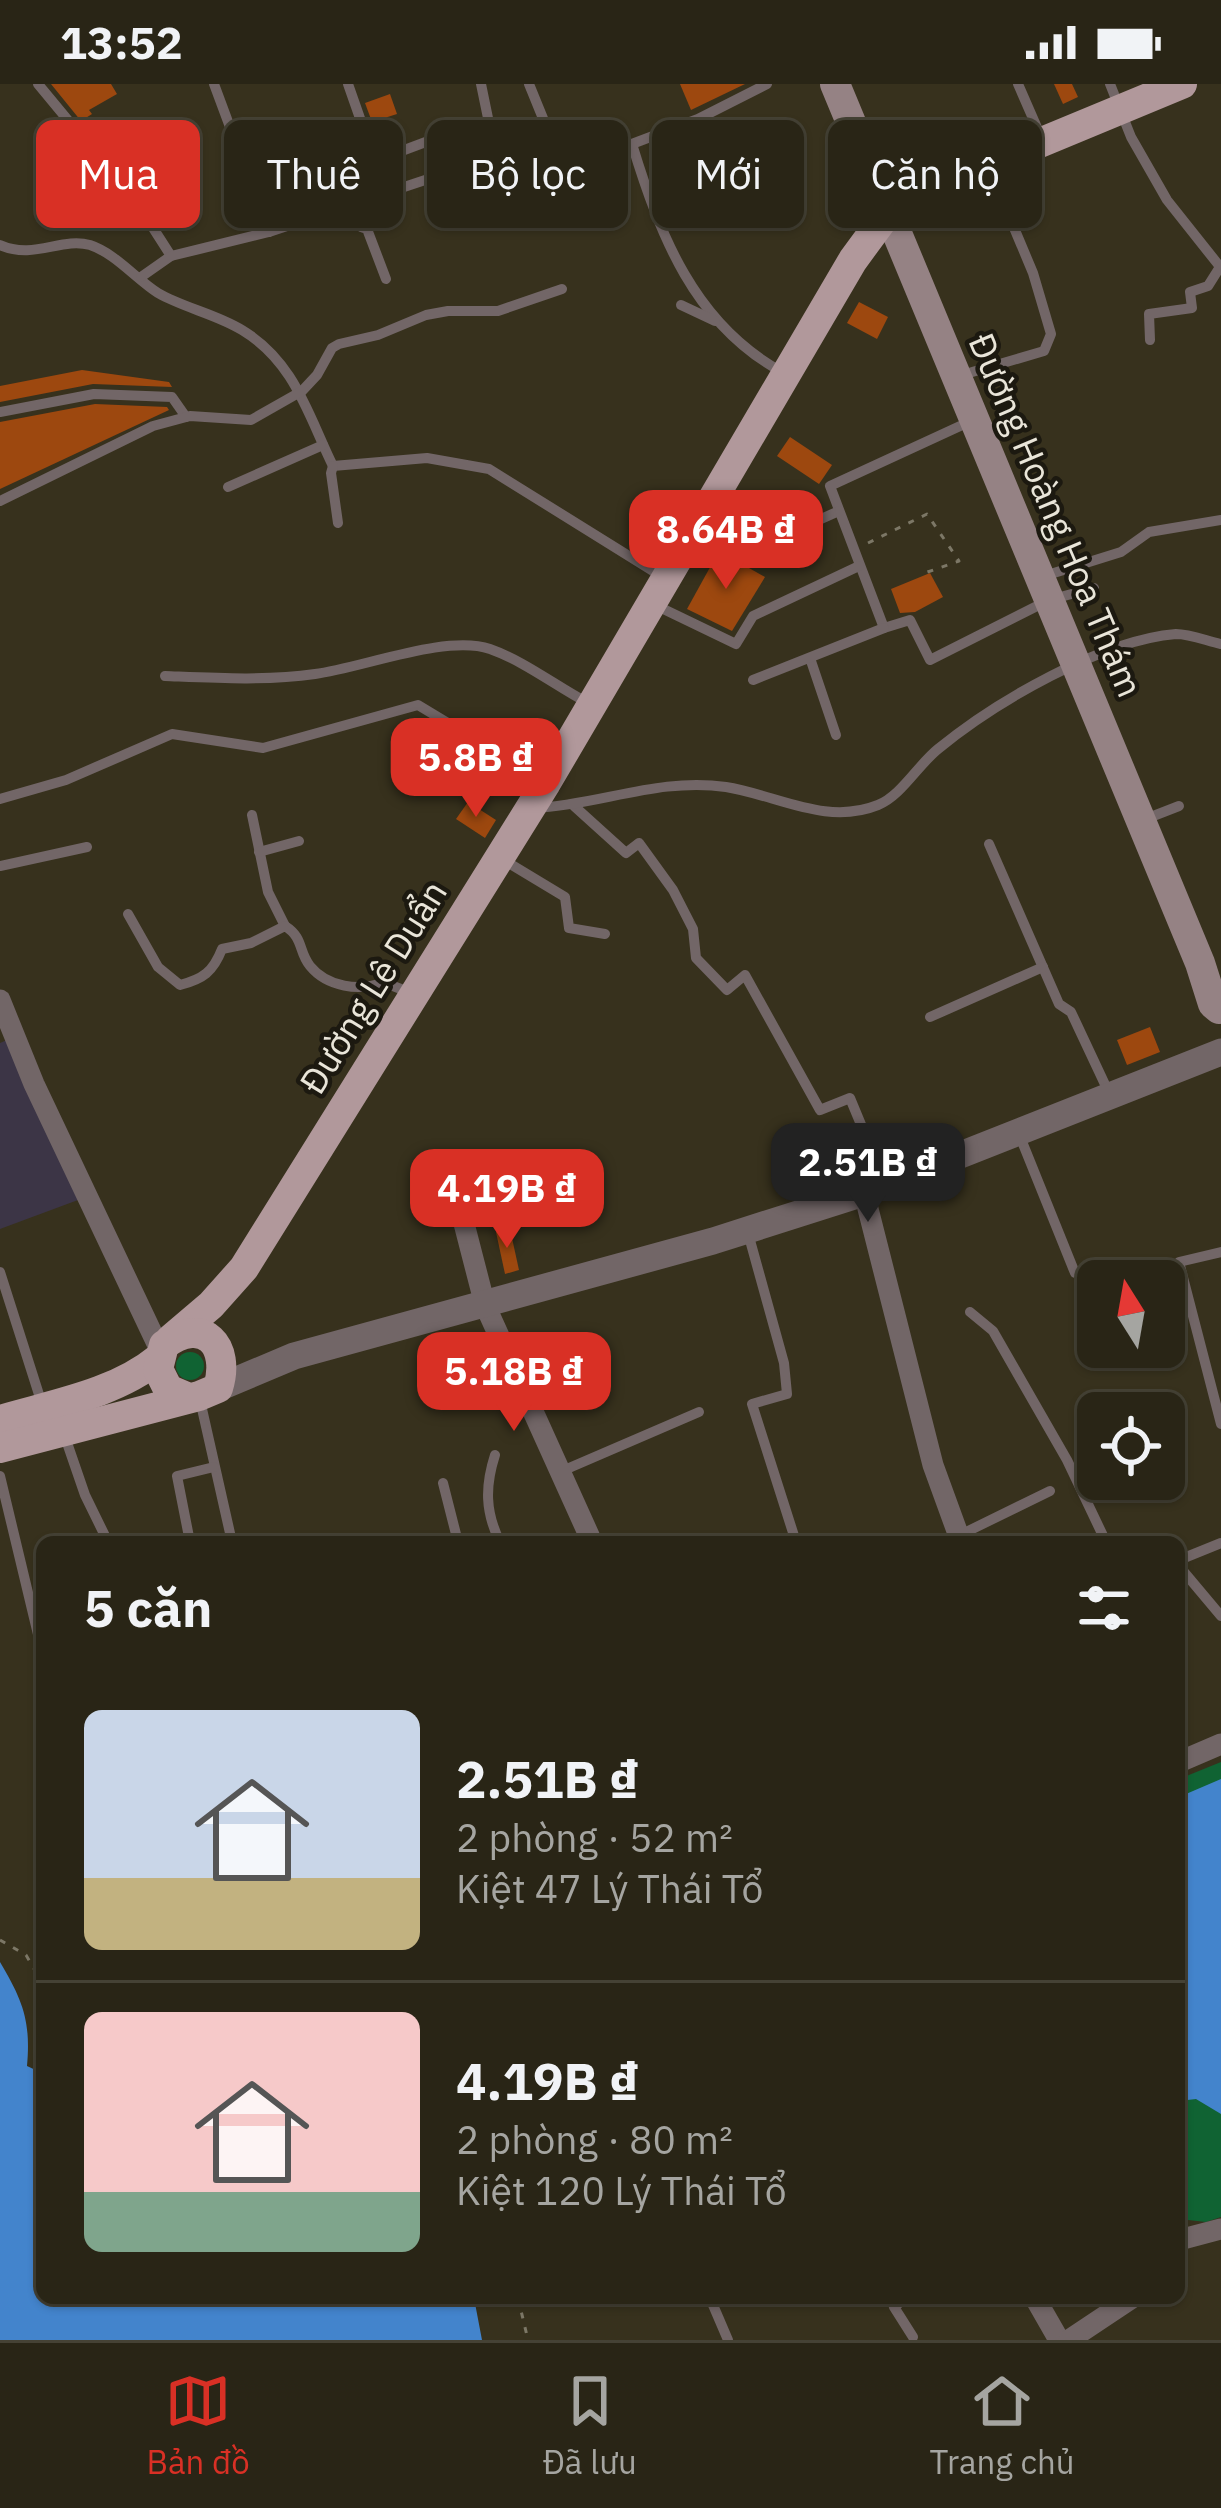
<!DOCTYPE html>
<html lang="vi">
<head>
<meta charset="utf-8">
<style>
  body { margin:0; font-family:"IBM Plex Sans",sans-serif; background:#353123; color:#f1f3f6; height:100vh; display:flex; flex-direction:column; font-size:45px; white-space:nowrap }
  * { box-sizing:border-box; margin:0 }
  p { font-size:39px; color:#a5a5a1 }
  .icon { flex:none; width:66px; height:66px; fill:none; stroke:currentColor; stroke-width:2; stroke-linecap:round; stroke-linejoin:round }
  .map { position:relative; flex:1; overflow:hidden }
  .details { position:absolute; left:36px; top:1452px; width:1149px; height:768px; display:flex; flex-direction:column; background:#292516; border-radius:18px; box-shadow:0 3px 9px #0004,0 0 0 3px #454235 }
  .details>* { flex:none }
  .banner { position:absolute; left:36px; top:36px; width:1149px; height:108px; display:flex; gap:24px }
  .needle { width:78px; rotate:349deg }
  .buttons { position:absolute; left:1077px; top:1176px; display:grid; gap:24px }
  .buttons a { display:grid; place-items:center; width:108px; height:108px; border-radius:18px; background:#292516; box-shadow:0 3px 9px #0004,0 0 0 3px #454235; font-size:60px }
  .price { position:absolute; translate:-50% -102px; padding:0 27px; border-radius:24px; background:#d93025; color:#fff; font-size:39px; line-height:78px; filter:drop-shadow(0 3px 6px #0008) }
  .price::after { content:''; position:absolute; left:50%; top:72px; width:36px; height:27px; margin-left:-18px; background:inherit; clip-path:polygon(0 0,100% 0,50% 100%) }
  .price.current { background:#222; color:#fff }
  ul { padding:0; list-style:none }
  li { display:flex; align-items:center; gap:36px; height:300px; padding:0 48px }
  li+li { border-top:3px solid #454235 }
  li span { display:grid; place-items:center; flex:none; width:336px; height:240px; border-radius:18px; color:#555 }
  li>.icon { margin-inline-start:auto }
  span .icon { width:144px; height:144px; fill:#fffc; stroke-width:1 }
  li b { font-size:51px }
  h2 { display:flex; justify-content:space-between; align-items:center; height:144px; padding:0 48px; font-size:51px }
  .chip { padding:0 42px; border-radius:18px; background:#292516; box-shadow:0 3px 9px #0004,0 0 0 3px #454235; font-size:42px; line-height:108px }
  .chip.current { background:#d93025; color:#fff }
  .status { display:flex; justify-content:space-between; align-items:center; height:84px; padding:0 60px; background:#292516; direction:ltr }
  .status svg { height:33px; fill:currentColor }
  .tabs { display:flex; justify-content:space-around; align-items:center; height:168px; border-top:3px solid #454235; background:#292516; font-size:33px; color:#a5a5a1 }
  .tabs a { display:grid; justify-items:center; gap:6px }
  .tabs .current { color:#d93025 }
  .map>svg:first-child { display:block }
  .education { fill:#3c3546 }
  .green { fill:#106333 }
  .water { fill:#4384cc }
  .building { fill:#9d480f }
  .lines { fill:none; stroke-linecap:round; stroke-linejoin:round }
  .path { stroke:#7c7766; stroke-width:3; stroke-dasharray:6 9; stroke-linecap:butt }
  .service { stroke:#726667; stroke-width:10 }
  .minor { stroke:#726667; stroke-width:21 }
  .tertiary { stroke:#726667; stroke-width:27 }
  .secondary { stroke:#958284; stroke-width:30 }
  .primary { stroke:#b1989b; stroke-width:30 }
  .labels { text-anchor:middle; stroke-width:9; stroke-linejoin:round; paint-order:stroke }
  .street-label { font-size:36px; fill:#e9e5d9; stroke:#1c1910 }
</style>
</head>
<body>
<div class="status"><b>13:52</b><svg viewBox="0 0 49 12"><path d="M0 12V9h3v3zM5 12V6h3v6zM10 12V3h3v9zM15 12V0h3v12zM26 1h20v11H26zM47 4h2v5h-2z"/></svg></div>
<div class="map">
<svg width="1221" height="2256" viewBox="0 0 1221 2256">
  <rect width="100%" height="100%" fill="#37311d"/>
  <!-- education -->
  <polygon class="education" points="7,956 78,1116 0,1145 0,959"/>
  <!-- green -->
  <g class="green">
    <circle cx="190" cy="1282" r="14"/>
    <polygon points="1221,1678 1221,2133 1206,2138 1179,2135 1179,1695"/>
  </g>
  <!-- water -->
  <g class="water">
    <polygon points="1221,1695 1221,2030 1196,2015 1179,2017 1179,1713"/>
    <path d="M0,1878C23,1917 31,1937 27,1982L42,1989V2214H474L482,2256H0Z"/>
  </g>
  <!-- building -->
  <g class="building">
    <polygon points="51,0 111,0 117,10 89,26 92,30 81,37"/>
    <polygon points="680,0 745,0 691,26"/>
    <polygon points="1054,0 1072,0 1078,13 1063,20"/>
    <polygon points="390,10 397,30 372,38 365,19"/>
    <polygon points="859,218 888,233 877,255 847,239"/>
    <polygon points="82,286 169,298 172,303 93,300 0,318 0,302"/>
    <polygon points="95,320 167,323 169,326 0,405 0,338"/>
    <polygon points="790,353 832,381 819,400 777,372"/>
    <polygon points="719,467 765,493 732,547 687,525"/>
    <polygon points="930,489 943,513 915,528 900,529 891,505"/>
    <polygon points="468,718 496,736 485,754 456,735"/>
    <polygon points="1150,943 1160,968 1127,981 1117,956"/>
    <polygon points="510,1145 519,1186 505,1190 496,1148"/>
  </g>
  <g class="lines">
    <!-- path -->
    <g class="path">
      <polyline points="868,459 927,430 959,477 919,491"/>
      <polyline points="0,1856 26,1871 42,1898"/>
      <polyline points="518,2214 528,2256"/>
    </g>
    <!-- service -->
    <g class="service">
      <polyline points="38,0 139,122 171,172"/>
      <polyline points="214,0 269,148"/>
      <polyline points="348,0 375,77 431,56 445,90"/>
      <polyline points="481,0 496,73"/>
      <polyline points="529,0 551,54"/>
      <polyline points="1018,0 1042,55"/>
      <polyline points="1110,0 1131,53 1167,116 1221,184"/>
      <path d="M632,60C660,151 694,240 782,288"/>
      <polyline points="350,121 361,143 367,145 386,195"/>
      <path d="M0,161C34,176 61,153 90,161C115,169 137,196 158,209C184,224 216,230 242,246C295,278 308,331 333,382L427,374L489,385L661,492"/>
      <path d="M141,193L171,172L269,148L551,54C582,47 587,41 608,69L698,35L767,0"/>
      <polyline points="681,221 715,237"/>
      <polyline points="1150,256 1149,230 1192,224 1190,208 1208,202 1220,183"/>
      <polyline points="962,291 1044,267 1051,250 1033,189 989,84"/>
      <polyline points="0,328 94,310 172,313 186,333"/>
      <polyline points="971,337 830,402 884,544 910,536 930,576 1049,516 1094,504"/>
      <polyline points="333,382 331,389 338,439"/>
      <polyline points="228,403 323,361"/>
      <polyline points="0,417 153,342 190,332 251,336 302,307 317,291 332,264 339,260 378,251 426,231 448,227 498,227 562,205"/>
      <polyline points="792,448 839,427"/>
      <polyline points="1041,493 1121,468 1149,448 1221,436"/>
      <polyline points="653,520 736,560 753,532 859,482"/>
      <polyline points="810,574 836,651"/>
      <path d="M165,592C215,594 265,597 315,590C362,584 446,550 490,565C524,577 556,602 588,619"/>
      <polyline points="753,596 884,544"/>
      <polyline points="0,715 66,696 172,650 263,664 418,621 544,697"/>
      <polyline points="574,722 626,769 639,759 673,806 693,845 696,874 727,906 745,891 820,1026 850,1014 884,1096"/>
      <path d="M535,724C599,721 660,693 726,703C777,711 826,742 878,721C901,712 918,681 938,665C995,618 1102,556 1176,550C1190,550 1207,557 1221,560"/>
      <polyline points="252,731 268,808 285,842"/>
      <polyline points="1143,736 1179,722"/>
      <polyline points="989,760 1059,920 1071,928 1109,1009"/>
      <polyline points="259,768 299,757"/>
      <polyline points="502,775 565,813 569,844 605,850"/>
      <polyline points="0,782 87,763"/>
      <path d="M128,830L158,883L180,901C203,895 213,888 222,865L251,859L285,842C304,854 298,867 310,882C327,903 360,908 383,898L411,909"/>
      <polyline points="930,933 1043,883"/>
      <polyline points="1019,1050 1075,1189"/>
      <polyline points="748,1149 784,1279 787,1310 752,1320 796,1458"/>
      <polyline points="1221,1168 1179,1178 1221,1340"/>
      <polyline points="0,1188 42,1320"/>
      <polyline points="970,1228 993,1247 1067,1376 1106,1458"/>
      <polyline points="200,1316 232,1458"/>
      <polyline points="64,1350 85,1411 108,1458"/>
      <path d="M495,1371C485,1402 485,1428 500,1458"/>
      <polyline points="562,1387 699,1328"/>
      <polyline points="0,1392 42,1567"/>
      <polyline points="443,1399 458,1458"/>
      <polyline points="958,1452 1050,1407"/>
      <polyline points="190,1458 177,1392 214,1383"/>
      <polyline points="1179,1476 1221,1459"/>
      <polyline points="1179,1482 1221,1532"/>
      <polyline points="710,2214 728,2256"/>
      <polyline points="906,2214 894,2223 913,2253"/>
      <polyline points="563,2218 586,2214"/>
    </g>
    <!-- minor -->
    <g class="minor">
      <polyline points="0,916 34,1000 161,1268"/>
      <polyline points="864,1109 933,1381 961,1458"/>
      <polyline points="460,1124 485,1221 592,1458"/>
      <polyline points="1179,1678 1221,1660"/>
      <polyline points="1179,2156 1221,2145"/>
      <polyline points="1035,2214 1059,2256"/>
      <polyline points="1069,2256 1132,2214"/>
    </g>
    <!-- tertiary -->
    <polyline class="tertiary" points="218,1304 294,1272 713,1157 864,1109 1221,968"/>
    <!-- secondary -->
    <polyline class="secondary" points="835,0 1200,879 1213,920 1219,925"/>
    <!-- primary -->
    <g class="primary">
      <polyline points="171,1255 211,1221 244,1184 546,699 853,176 889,127 926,106 1182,0"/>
      <path d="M0,1336C54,1320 115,1310 159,1274"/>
      <path d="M0,1364L199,1312L218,1304C231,1262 204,1231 164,1261L158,1285L168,1305L189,1314"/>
    </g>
  </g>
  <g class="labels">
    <!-- street labels -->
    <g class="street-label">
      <text transform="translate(1056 431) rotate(67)" y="13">Đường Hoàng Hoa Thám</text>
      <text transform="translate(373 903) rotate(-58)" y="13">Đường Lê Duẩn</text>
    </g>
  </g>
</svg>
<div class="buttons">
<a><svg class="needle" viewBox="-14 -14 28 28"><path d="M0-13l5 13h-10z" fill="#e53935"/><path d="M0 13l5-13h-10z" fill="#a5a5a1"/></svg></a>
<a><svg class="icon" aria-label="locate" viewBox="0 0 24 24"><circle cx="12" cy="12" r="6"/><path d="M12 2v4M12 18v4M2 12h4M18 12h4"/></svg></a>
</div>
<b class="price" style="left:726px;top:508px">8.64B ₫</b>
<b class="price" style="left:476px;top:736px">5.8B ₫</b>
<b class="price current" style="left:868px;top:1141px">2.51B ₫</b>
<b class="price" style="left:507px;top:1167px">4.19B ₫</b>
<b class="price" style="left:514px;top:1350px">5.18B ₫</b>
<div class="banner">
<a class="chip current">Mua</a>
<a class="chip">Thuê</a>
<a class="chip">Bộ lọc</a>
<a class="chip">Mới</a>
<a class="chip">Căn hộ</a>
</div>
<section class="details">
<h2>5 căn<svg class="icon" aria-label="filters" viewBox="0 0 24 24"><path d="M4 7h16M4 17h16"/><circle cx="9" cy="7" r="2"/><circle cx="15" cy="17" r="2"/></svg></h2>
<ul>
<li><span style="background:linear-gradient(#c9d6e8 70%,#c2b280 0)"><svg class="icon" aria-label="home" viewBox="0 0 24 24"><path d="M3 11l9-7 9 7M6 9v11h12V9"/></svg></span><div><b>2.51B ₫</b><p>2 phòng · 52 m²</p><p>Kiệt 47 Lý Thái Tổ</p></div></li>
<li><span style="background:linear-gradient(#f6c9c9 75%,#7fa58c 0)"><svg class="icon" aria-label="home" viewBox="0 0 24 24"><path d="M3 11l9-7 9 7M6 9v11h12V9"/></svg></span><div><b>4.19B ₫</b><p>2 phòng · 80 m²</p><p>Kiệt 120 Lý Thái Tổ</p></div></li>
</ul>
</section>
</div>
<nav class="tabs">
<a class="current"><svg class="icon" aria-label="map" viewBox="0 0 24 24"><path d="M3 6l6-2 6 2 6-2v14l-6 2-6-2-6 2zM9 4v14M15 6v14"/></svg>Bản đồ</a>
<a><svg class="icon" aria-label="saved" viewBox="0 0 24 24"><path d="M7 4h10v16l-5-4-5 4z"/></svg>Đã lưu</a>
<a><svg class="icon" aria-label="home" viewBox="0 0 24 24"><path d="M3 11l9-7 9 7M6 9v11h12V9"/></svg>Trang chủ</a>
</nav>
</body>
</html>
